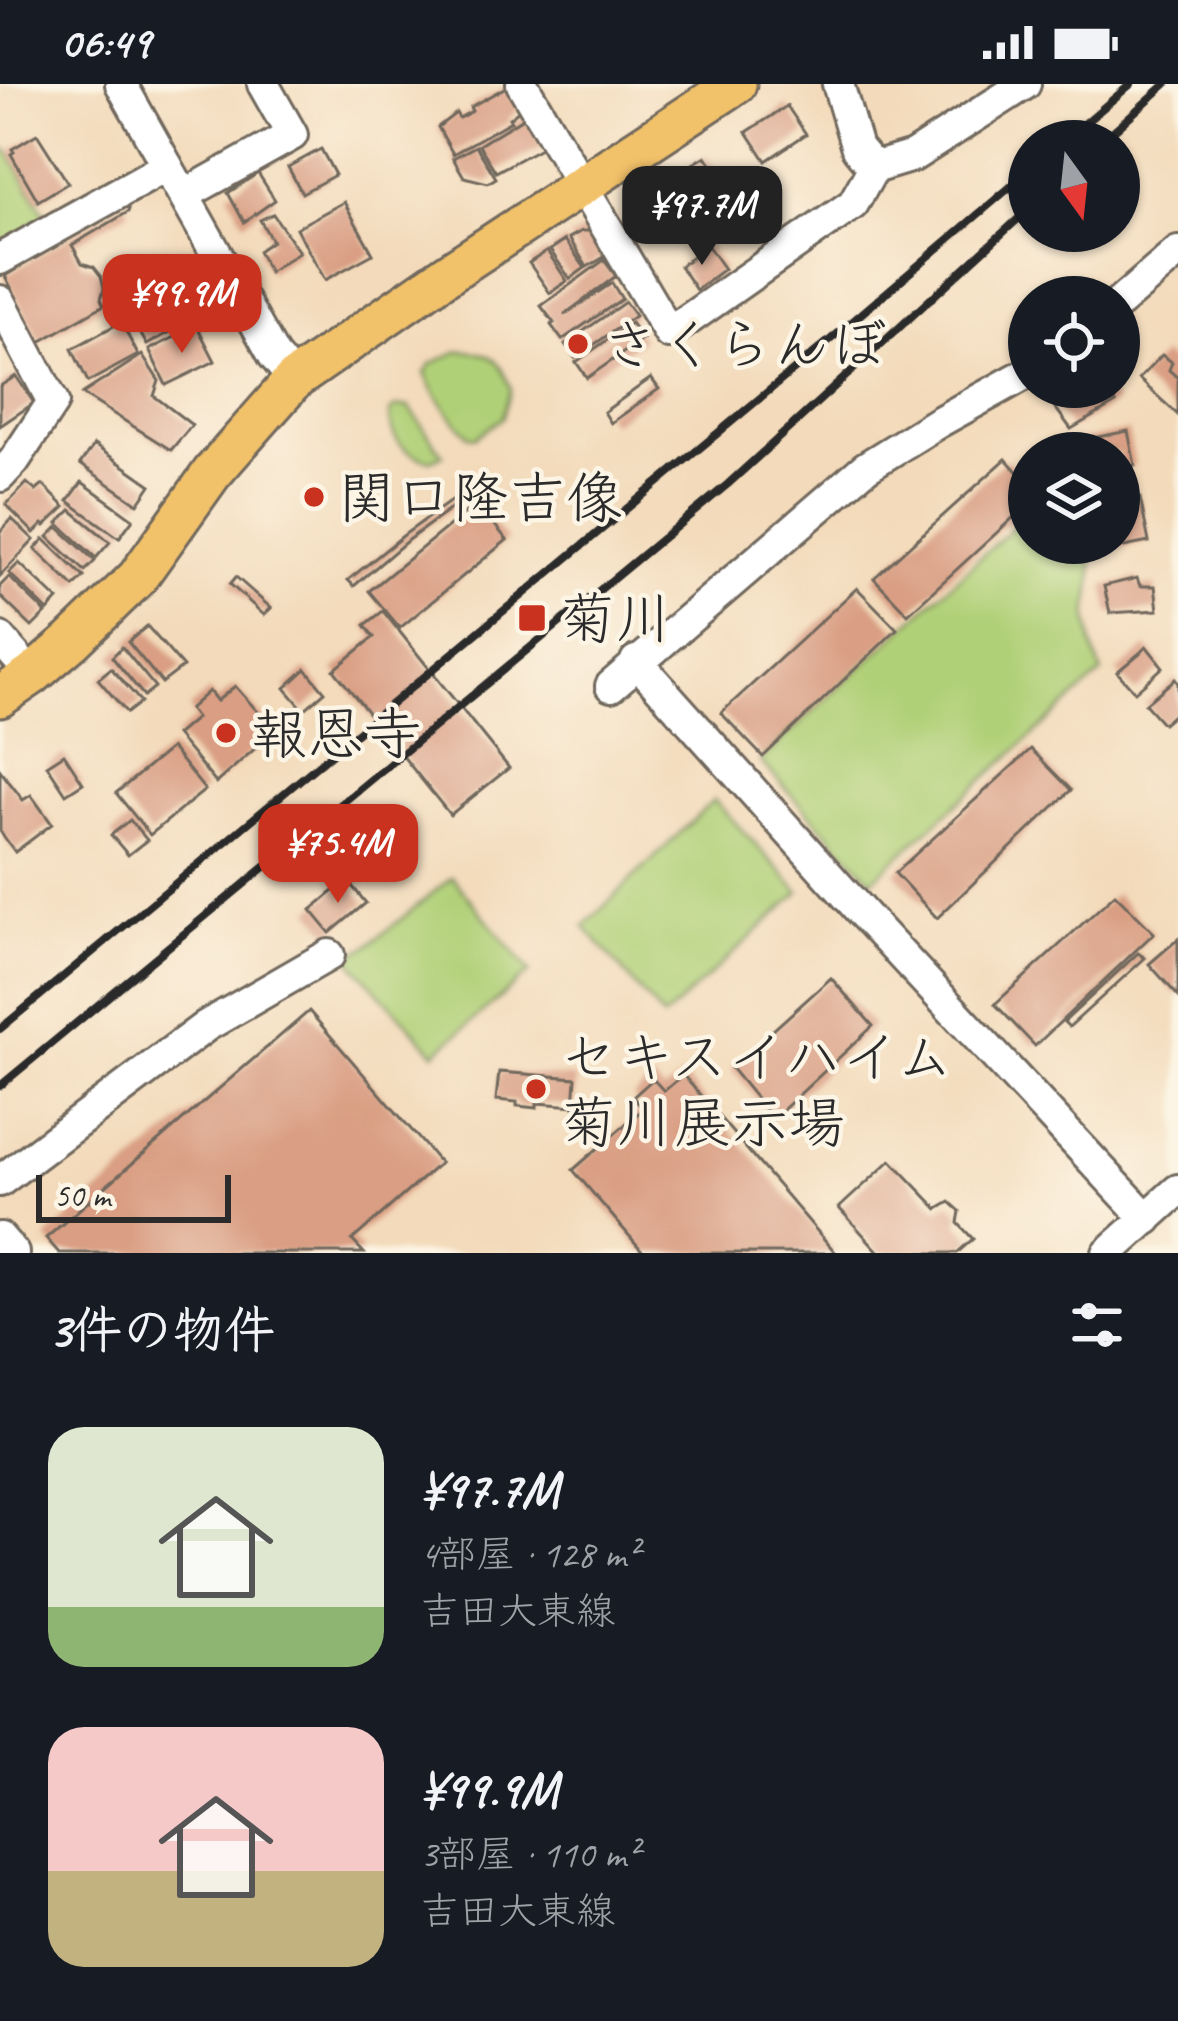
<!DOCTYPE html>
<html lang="ja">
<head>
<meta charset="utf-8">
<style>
  body { margin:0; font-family:Caveat,"Klee One",sans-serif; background:#20242c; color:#f1f3f6; height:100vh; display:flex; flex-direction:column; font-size:45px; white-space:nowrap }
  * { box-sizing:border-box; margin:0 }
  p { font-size:39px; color:#9ea1a6 }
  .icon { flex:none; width:66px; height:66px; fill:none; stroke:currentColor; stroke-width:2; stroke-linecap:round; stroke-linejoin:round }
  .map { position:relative; height:1169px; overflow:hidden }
  .drawer { display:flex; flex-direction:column; background:#171b24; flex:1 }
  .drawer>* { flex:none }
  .needle { width:78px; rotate:165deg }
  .controls { position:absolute; left:1008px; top:36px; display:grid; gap:24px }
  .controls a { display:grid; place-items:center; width:132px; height:132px; border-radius:50%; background:#171b24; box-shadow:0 3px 9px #0004; font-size:60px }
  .scale { position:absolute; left:36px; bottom:30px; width:195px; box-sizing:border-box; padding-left:12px; border:6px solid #2b2b2b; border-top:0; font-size:33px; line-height:42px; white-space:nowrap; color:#2b2b2b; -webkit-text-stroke:9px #fcf5e5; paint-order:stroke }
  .price { position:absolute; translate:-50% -102px; padding:0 27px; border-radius:24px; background:#c8321e; color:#fff; font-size:39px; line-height:78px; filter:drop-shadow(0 3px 6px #0008) }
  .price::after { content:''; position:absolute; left:50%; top:72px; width:36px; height:27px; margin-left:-18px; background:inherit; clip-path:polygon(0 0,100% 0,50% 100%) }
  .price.selected { background:#222; color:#fff }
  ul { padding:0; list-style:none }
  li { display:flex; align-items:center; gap:36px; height:300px; padding:0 48px }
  li span { display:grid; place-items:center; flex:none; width:336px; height:240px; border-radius:36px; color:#555 }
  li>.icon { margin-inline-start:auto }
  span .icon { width:144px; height:144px; fill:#fffc; stroke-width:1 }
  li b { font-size:51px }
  h2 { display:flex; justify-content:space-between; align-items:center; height:144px; padding:0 48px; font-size:51px }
  .status { display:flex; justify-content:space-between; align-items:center; height:84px; padding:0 60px; background:#171b24; direction:ltr }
  .status svg { height:33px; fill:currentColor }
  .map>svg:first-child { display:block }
  .green { fill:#b0d077; stroke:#6e7e51; stroke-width:3 }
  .building { fill:#d99e83 }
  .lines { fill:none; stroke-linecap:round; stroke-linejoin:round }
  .minor-casing { stroke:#71685d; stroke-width:36 }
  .major-casing { stroke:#71685d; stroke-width:45 }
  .minor { stroke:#fff; stroke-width:30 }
  .major { stroke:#f2c26a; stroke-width:39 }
  .rail { stroke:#2b2b2b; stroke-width:8 }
  .poi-dot { fill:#c8321e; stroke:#fcf5e5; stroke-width:4.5 }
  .labels { text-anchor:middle; stroke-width:9; stroke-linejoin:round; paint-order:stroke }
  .poi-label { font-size:57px; fill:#2b2b2b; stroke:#fcf5e5; text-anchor:start }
</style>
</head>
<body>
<div class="status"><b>06:49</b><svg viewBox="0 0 49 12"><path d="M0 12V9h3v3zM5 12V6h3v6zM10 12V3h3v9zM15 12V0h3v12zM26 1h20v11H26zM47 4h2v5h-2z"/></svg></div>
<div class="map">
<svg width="1178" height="1169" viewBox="0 0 1178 1169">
  <rect width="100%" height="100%" fill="#fcf5e5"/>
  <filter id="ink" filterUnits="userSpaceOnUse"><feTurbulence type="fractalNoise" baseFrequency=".00833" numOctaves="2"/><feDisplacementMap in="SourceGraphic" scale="24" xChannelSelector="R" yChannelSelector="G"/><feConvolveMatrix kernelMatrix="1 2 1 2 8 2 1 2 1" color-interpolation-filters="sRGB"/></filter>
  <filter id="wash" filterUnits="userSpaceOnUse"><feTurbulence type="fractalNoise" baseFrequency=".004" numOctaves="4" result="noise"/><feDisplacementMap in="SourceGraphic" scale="48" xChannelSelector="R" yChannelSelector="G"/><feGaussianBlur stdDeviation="2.7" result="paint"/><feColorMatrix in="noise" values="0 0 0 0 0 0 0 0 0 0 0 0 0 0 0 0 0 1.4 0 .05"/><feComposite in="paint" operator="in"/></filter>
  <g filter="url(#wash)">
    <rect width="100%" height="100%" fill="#f3daba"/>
    <!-- green -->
    <g class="green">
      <polygon points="7,66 47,134 0,161 0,70"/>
      <path d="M459,267C492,267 501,275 511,306L502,334L476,353L469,352C453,335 434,312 425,289L431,280Z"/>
      <path d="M396,323H409L443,371L430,376C405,370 389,356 390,328Z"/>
      <polygon points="1029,428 1029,459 1089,459 1093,489 1088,532 1092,561 1102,589 872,796 760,677"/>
      <polygon points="714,716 800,808 663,934 584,842"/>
      <polygon points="452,793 530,888 435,969 357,884 349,872 368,862"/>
    </g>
    <g id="blocks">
      <!-- building -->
      <g class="building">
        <polygon points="506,3 519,26 509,34 511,37 453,70 438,43 456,29 459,34 472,27 470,23"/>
        <polygon points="787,22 806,50 766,77 747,48"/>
        <polygon points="526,32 542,63 496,88 479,61"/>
        <polygon points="37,50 68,99 38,117 11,70 14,68 12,65"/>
        <polygon points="476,62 496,94 488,99 464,93 453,74"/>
        <polygon points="321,65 335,91 302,109 288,83"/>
        <polygon points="706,72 725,101 699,118 680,88"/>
        <polygon points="258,89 275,116 244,138 228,109"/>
        <polygon points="344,118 373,170 325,196 296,144"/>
        <polygon points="123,120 129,125 128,128 72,161 82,179 94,183 101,192 104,204 101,215 104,221 40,258 5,192"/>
        <polygon points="273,130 299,168 269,188 258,167 272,157 260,136"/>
        <polygon points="582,147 591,147 606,172 587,183 569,154"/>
        <polygon points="565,156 585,184 570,195 550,166"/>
        <polygon points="707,161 724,185 696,206 680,182"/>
        <polygon points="547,167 567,197 550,209 529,179"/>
        <polygon points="604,176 616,192 564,231 612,199 622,215 562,256 551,241 554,239 541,222"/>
        <polygon points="164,194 189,237 147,261 125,222"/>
        <polygon points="625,218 635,232 575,274 565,260"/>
        <polygon points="121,238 138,271 88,298 72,265"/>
        <polygon points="631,239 643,255 587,294 576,278"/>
        <polygon points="197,242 215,277 166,301 149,266"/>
        <polygon points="142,271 159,297 154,312 192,341 171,366 82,310"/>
        <polygon points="1162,271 1172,278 1169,286 1178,294 1178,331 1139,295"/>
        <polygon points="16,292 34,319 0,342 0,302"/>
        <polygon points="651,294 659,305 611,339 604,328"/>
        <polygon points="1079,303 1107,303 1116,319 1071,345 1054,322"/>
        <polygon points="1128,347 1135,381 1119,385 1119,369 1086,369 1083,356"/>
        <polygon points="94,361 151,401 138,420 80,380"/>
        <polygon points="1006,375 1029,401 1029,419 908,530 874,494"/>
        <polygon points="82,398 133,435 119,454 68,417"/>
        <polygon points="27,399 36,407 43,401 65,423 45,442 43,440 34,449 6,421"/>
        <polygon points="470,403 474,408 408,456 354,502 348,496 404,451"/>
        <polygon points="1140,414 1149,458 1104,467 1102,459 1119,459 1119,418"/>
        <polygon points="477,419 507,456 400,544 369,507"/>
        <polygon points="71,426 110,458 96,474 58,439"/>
        <polygon points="12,435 34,456 0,492 0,448"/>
        <polygon points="58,443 95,477 85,487 48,453"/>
        <polygon points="44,455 84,493 74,503 35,465"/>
        <polygon points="19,479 58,516 48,527 9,489"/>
        <polygon points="9,493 46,529 32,543 0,512 0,502"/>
        <polygon points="236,493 271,524 264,531 230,500"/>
        <polygon points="1137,494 1140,502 1155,502 1158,526 1110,529 1104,502"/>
        <polygon points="857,504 897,545 763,673 721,629"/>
        <polygon points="383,527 509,684 450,731 334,586 374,553 365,541"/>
        <polygon points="147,542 183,583 162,599 128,558"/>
        <polygon points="122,563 155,603 144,612 112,573"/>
        <polygon points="1147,563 1163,583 1135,608 1117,588"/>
        <polygon points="111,584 141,618 127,629 98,595"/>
        <polygon points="306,585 325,608 304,626 285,604"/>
        <polygon points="1175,595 1178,599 1178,627 1163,640 1145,620"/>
        <polygon points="235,602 275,647 216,699 176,651 196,634 189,625 209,607 217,617"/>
        <polygon points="171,664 205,706 150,751 116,709"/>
        <polygon points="1031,665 1071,706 937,834 895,789"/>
        <polygon points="64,670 83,699 66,710 47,681"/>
        <polygon points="0,686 23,716 31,711 52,740 15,768 0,747"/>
        <polygon points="130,736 147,756 128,771 111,751"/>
        <polygon points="347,796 366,819 330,849 311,826"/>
        <polygon points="1115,810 1154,849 1035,962 995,920"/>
        <polygon points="1178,855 1178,912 1149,880"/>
        <polygon points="1138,869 1145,874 1069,943 1064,938"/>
        <polygon points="831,894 873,942 773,1035 731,984"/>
        <polygon points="309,927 440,1079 352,1156 364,1169 59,1169 46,1154"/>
        <polygon points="499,988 576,994 574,1022 537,1019 537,1024 517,1022 517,1018 496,1016"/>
        <polygon points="683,991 836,1169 644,1169 573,1086 643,1025 633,1013 653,995 664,1007"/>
        <polygon points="891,1076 938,1125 950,1118 960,1127 958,1139 973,1155 957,1169 880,1169 839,1124"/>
      </g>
    </g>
  </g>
  <g filter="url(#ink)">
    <use href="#blocks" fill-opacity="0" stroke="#71685d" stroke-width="3"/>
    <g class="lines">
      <!-- minor casing -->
      <g class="minor-casing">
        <g id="minor">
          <polyline points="121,0 274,272 294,296"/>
          <polyline points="522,0 669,249 853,120 875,81"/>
          <polyline points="838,0 857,64 868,77 880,82 913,72 1025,0"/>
          <polyline points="184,111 292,51 263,0"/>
          <polyline points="0,175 167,82"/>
          <polyline points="0,217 53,318 14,377 0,392"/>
          <polyline points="1119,219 1178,168"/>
          <polyline points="0,554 32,591"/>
          <polyline points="636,577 865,832 1147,1135"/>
          <polyline points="611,602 866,383 937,339 1029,288"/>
          <polyline points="0,1097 206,942 329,871"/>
          <polyline points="0,1154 13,1169"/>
          <polyline points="1108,1169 1178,1106"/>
        </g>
      </g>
      <!-- major casing -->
      <g class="major-casing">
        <polyline id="major" points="0,613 32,591 72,557 137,494 212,389 294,296 450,188 736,0"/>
      </g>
      <!-- minor -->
      <use href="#minor" class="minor"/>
      <!-- major -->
      <use href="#major" class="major"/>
      <!-- rail -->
      <g class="rail">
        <polyline points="1064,57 1131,0"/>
        <polyline points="1102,57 1166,0"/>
        <polyline points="0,945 854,236 1029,87"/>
        <polyline points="0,1002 728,400 1029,125"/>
      </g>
    </g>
  </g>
  <!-- markers -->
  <g class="poi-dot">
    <circle cx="578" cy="260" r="12"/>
    <circle cx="314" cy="413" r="12"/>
    <rect x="517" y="519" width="30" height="30" rx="6"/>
    <circle cx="226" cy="649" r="12"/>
    <circle cx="536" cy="1005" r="12"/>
  </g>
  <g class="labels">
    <!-- poi labels -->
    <g class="poi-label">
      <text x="602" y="280">さくらんぼ</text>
      <text x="338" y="433">関口隆吉像</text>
      <text x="559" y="554">菊川</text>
      <text x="250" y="669">報恩寺</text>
      <text x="560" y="992">セキスイハイム<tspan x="560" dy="66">菊川展示場</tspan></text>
    </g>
  </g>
</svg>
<div class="controls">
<a><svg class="needle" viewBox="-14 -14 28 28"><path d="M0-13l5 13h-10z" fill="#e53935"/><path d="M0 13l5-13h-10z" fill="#9ea1a6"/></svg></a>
<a><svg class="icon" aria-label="locate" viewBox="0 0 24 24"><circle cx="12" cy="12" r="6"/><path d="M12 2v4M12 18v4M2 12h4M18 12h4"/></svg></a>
<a><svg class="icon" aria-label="layers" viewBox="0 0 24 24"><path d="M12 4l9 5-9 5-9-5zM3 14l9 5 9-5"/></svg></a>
</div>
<div class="scale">50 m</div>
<b class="price selected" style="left:702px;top:184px">¥97.7M</b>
<b class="price" style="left:182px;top:272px">¥99.9M</b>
<b class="price" style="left:338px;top:822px">¥75.4M</b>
</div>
<section class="drawer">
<h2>3件の物件<svg class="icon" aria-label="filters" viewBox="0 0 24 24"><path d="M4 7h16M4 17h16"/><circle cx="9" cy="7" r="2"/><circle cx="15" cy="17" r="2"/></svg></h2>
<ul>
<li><span style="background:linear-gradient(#dfe7d0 75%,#8fb573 0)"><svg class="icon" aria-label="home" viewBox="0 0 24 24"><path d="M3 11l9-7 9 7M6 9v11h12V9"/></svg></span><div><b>¥97.7M</b><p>4部屋 · 128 m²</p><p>吉田大東線</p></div></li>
<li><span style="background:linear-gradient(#f6c9c9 60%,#c2b280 0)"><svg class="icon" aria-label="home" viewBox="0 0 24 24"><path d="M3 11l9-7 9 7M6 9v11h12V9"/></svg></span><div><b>¥99.9M</b><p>3部屋 · 110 m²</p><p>吉田大東線</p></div></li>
</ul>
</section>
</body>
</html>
